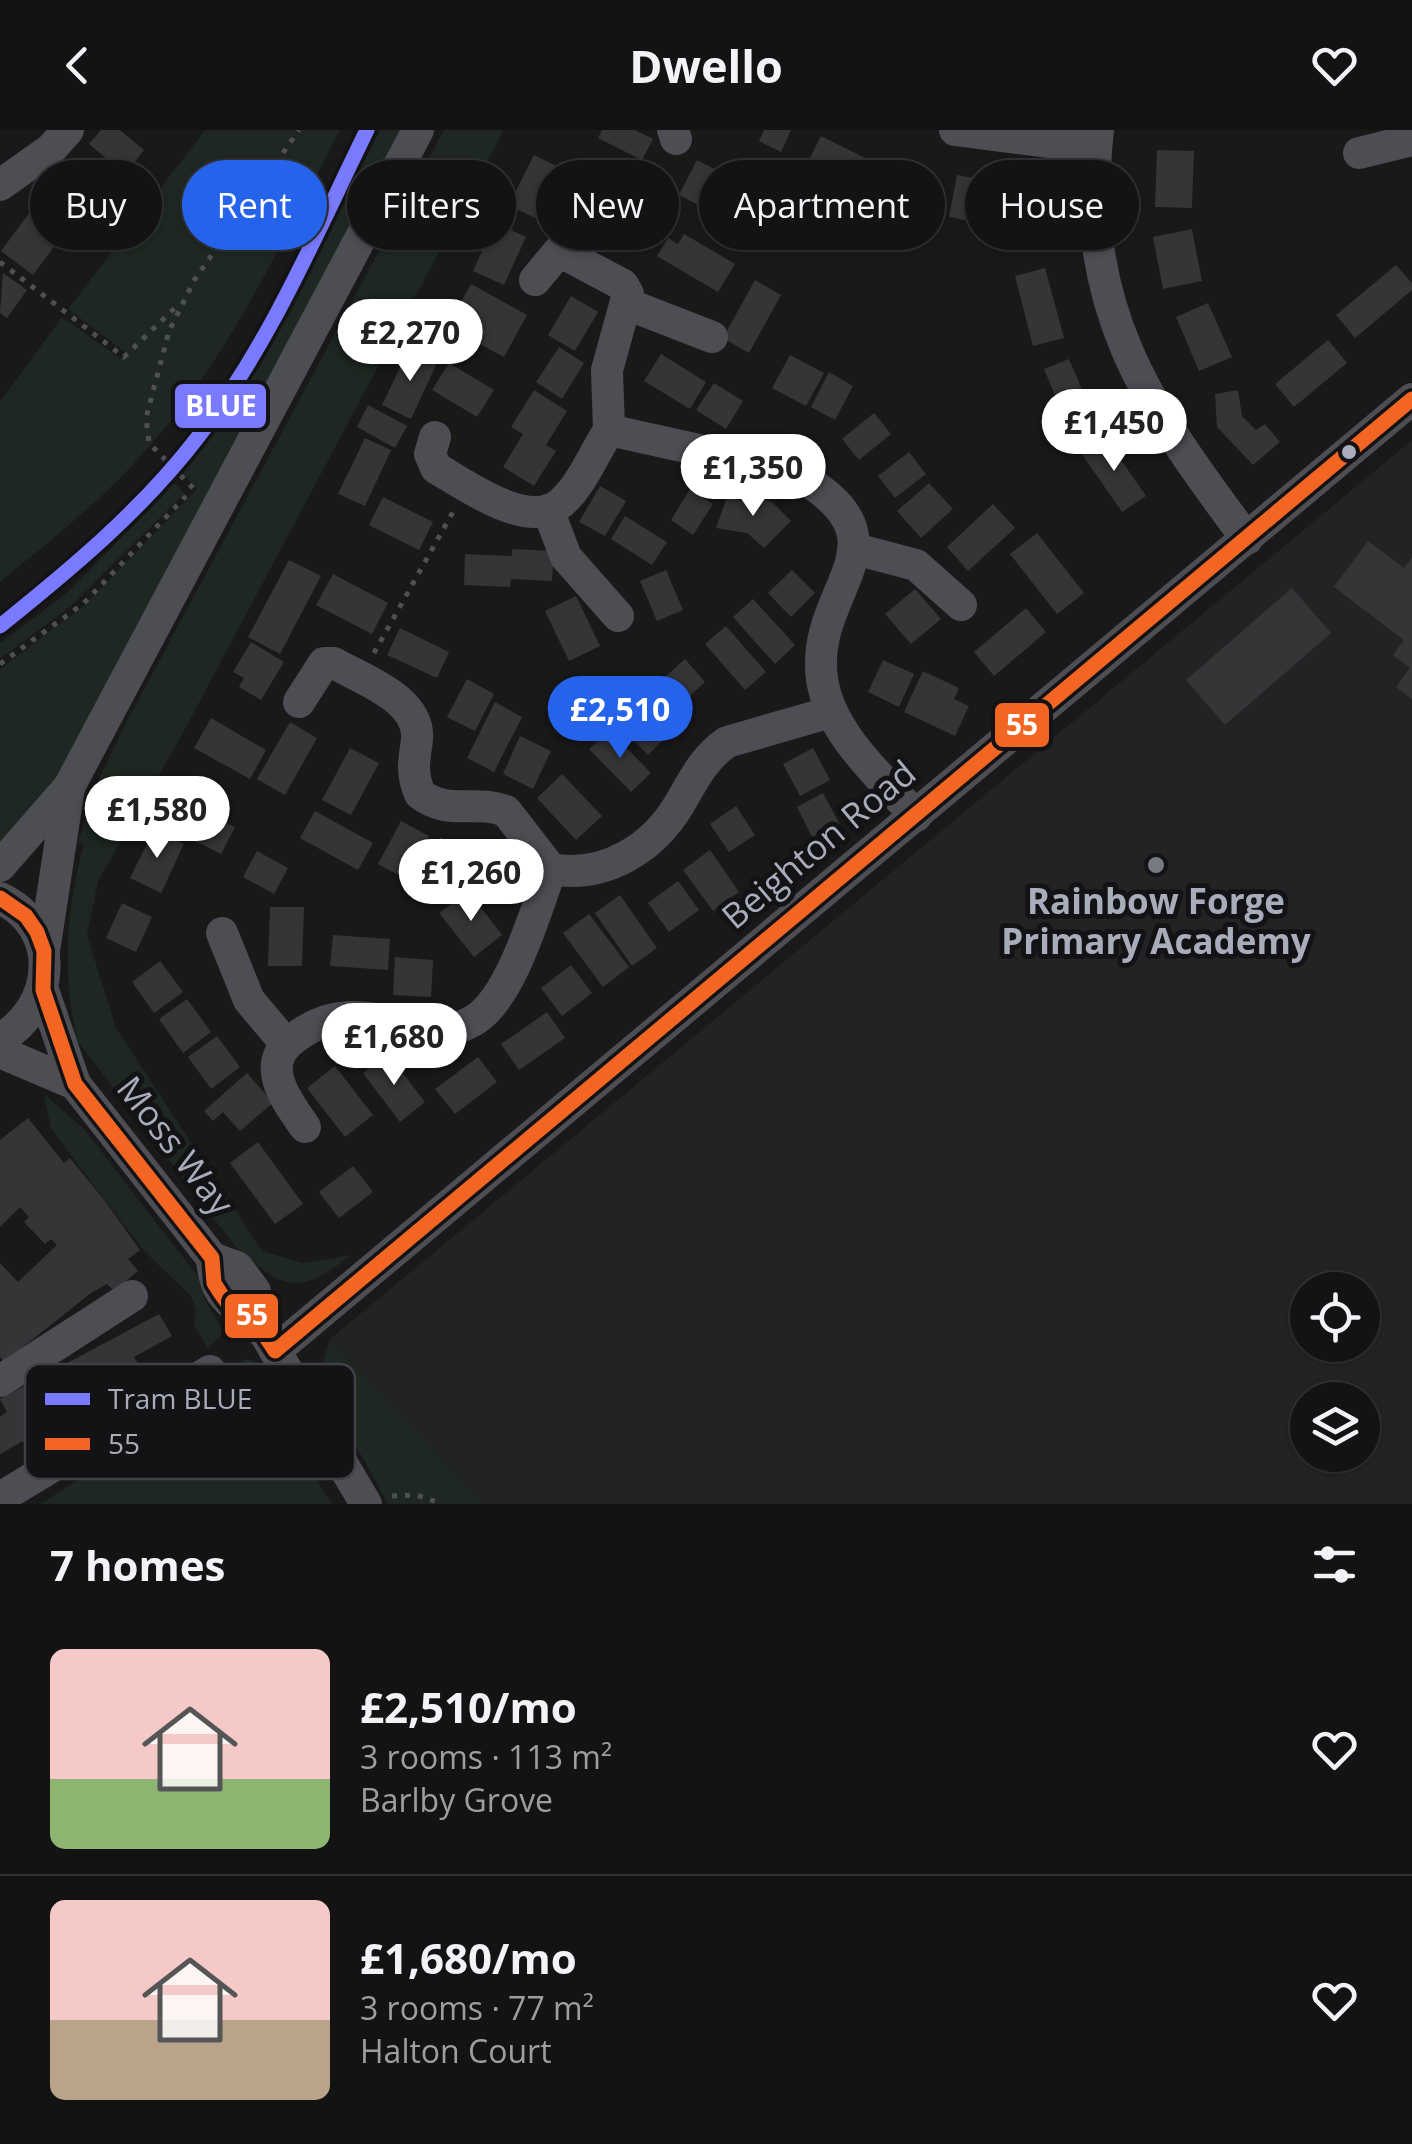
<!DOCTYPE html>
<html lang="en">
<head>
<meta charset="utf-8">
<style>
  body { margin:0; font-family:"Open Sans",sans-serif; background:#1c1c1d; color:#f1f3f6; height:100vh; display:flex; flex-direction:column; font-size:38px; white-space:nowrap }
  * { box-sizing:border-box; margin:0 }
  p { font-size:32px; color:#9d9ea0 }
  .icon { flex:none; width:55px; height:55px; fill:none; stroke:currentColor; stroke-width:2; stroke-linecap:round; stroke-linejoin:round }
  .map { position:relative; height:1374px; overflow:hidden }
  .drawer { display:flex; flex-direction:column; background:#131314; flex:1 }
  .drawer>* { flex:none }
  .hud { position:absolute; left:30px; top:30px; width:1352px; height:90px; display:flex; gap:20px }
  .fabs { position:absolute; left:1290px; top:1142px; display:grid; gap:20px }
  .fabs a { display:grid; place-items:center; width:90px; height:90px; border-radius:50%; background:#131314; box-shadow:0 2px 8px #0004,0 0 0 2px #323234; font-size:50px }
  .price { position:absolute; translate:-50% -85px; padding:0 22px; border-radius:35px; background:#fff; color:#222; font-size:32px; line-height:65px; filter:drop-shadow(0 2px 5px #0008) }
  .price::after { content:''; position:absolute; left:50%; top:60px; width:30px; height:22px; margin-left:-15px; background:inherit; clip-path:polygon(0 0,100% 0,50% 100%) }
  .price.on { background:#2563eb; color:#fff }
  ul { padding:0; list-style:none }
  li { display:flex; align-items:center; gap:30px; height:250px; padding:0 50px }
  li+li { border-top:2px solid #323234 }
  li span { display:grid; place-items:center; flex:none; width:280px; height:200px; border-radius:15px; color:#555 }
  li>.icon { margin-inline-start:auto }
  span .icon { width:120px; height:120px; fill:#fffc; stroke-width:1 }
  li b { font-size:42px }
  h2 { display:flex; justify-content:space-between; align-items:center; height:120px; padding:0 50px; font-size:42px }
  .chip { padding:0 35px; border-radius:45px; background:#131314; box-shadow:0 2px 8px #0004,0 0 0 2px #323234; font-size:35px; line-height:90px }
  .chip.on { background:#2563eb; color:#fff }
  header { display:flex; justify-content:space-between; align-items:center; height:130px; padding:0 50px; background:#131314; font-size:45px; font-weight:700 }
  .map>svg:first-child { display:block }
  .built { fill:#232326; fill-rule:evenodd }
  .green { fill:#1e2721 }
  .building { fill:#353538 }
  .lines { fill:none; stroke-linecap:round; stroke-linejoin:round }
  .path { stroke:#4f4f54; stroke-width:5; stroke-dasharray:5 8; stroke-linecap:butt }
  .minor { stroke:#4d4e53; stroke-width:32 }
  .bus-1-casing { stroke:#131316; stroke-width:22 }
  .bus-1 { stroke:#f26522; stroke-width:15 }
  .tram-1-casing { stroke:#131316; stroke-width:22 }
  .tram-1 { stroke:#7a7aff; stroke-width:15 }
  .bus-dot { fill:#a9adbb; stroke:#131316; stroke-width:4 }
  .poi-dot { fill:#777983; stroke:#131316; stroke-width:4 }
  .labels { text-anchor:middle; stroke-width:10; stroke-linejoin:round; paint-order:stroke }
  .street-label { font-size:35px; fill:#a9adbb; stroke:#131316 }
  .poi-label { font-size:35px; font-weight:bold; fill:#a9adbb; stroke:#131316 }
  .key { fill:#131316; stroke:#404148; stroke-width:2.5 }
  .key-label { font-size:28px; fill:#a9adbb }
  .line-badge { stroke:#131316; stroke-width:4 }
  .badge-label { font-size:28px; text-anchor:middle; font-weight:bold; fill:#fff }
</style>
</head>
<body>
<header><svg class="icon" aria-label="back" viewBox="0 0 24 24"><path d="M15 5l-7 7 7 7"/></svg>Dwello<svg class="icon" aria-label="heart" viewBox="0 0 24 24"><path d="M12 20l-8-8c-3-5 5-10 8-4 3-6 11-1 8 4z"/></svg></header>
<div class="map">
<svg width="1412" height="1374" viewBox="0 0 1412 1374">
  <rect width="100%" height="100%" fill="#19191a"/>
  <!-- built -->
  <path class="built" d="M1412,310V1374H484L330,1209ZM1308,1160H1362V1215H1308ZM1308,1270H1362V1325H1308Z"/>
  <!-- green -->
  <g class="green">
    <path d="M205,0H340C283,110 230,226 147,319C104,369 51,410 0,452V272L62,187L120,228L126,223L68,179Z"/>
    <polygon points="380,0 409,0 78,607 46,665 0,721 0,539 86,474 197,359 183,344 262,231"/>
    <path d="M444,0H504L184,601L98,751L87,805L116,898L262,1121L303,1133L351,1125C299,1167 282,1160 235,1116L78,912C61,847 66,779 84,714L78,712L100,647L127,591Z"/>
    <polygon points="174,353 185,363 71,476 0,529 0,513 66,464"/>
    <polygon points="44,964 85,1000 209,1161 203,1166 224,1203 208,1218 194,1195 196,1179 190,1165 144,1121 51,999"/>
    <polygon points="330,1209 484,1374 388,1374 333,1274 322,1236"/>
    <polygon points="245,1229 258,1232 279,1264 270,1268 238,1264 224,1242"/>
    <polygon points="247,1269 276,1286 332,1374 40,1374 163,1296"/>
  </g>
  <!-- building -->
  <g class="building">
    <polygon points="101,0 120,0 144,20 125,44 89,14"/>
    <polygon points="602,0 635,0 653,9 642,30 598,8"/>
    <polygon points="764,0 791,0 781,22 759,11"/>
    <polygon points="821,6 869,30 852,64 804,40"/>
    <polygon points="1157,20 1194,21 1192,78 1155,77"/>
    <polygon points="534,25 568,42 543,92 509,75"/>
    <polygon points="697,30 724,44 706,79 679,65"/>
    <polygon points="887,43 933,64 916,103 869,82"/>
    <polygon points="957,45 1010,55 1002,97 949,87"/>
    <polygon points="81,46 102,60 81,90 60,75"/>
    <polygon points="589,65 646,92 634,117 577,89"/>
    <polygon points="36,74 68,98 33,145 1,121"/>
    <polygon points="495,93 526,107 504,155 473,141"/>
    <polygon points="1192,99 1202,151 1163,159 1153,107"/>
    <polygon points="684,104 735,134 718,162 657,126 668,108 678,114"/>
    <polygon points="1396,135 1412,153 1412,160 1355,208 1336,185"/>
    <polygon points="1045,138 1064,208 1033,216 1015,146"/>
    <polygon points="3,143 27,160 7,188 0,183"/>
    <polygon points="755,150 781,165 749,223 723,208"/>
    <polygon points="471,154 527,185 504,227 465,206 473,191 456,181"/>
    <polygon points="571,166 598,182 575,221 548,205"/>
    <polygon points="1208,173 1232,227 1199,241 1176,187"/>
    <polygon points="1328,210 1347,233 1294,277 1275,254"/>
    <polygon points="559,217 584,233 562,269 536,252"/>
    <polygon points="409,219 437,233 411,289 382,275"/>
    <polygon points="661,224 706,252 690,279 644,251"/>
    <polygon points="790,225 824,243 806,276 772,258"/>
    <polygon points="1069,229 1096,292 1071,303 1044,239"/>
    <polygon points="449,233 494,260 477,287 432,260"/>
    <polygon points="829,242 853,256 835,290 811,277"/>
    <polygon points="714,253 743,271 726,299 696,280"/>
    <polygon points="534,260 567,281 546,315 556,321 534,356 503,337 523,304 511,297"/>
    <polygon points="1238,260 1242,286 1256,300 1265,294 1280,312 1253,335 1217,297 1215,264"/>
    <polygon points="368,275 407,296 395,318 357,297"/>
    <polygon points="874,283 891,304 859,330 842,309"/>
    <polygon points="1105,307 1146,366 1122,382 1081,323"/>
    <polygon points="365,308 391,320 365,376 338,364"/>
    <polygon points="909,322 926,344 895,368 878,346"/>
    <polygon points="929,353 953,379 921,408 897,381"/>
    <polygon points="600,356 626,371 605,406 579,392"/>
    <polygon points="690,359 713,374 693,405 671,390"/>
    <polygon points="753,364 772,372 791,391 764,418 747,403 716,398 727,367 751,373"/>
    <polygon points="383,367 433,392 419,420 369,395"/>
    <polygon points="993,374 1015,398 968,441 947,417"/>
    <polygon points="625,386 667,412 652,435 611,409"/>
    <polygon points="1037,403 1084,463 1057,484 1010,424"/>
    <polygon points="1368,411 1404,438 1412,427 1412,569 1396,557 1410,538 1393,525 1404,510 1334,457"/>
    <polygon points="512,419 554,421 552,451 511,449 510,457 464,455 465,424 512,426"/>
    <polygon points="289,430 321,446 280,524 248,507"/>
    <polygon points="666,440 683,480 657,491 640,451"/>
    <polygon points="792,440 815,463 791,487 768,463"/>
    <polygon points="333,444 388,473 372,504 316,475"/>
    <polygon points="1292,458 1331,503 1225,595 1186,550"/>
    <polygon points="915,459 941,489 911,514 885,484"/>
    <polygon points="576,466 600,516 569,531 545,481"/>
    <polygon points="753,469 795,515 775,534 733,487"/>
    <polygon points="1026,478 1046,502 994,546 974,522"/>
    <polygon points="726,496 766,542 745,560 705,514"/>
    <polygon points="400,498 449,522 437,548 387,525"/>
    <polygon points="251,512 284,532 261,570 239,557 244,548 233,542"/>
    <polygon points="685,529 705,552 665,589 644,566"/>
    <polygon points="883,530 914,544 899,577 868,562"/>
    <polygon points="923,541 959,558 954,569 969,576 955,606 904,582"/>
    <polygon points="467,549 494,564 475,601 447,587"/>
    <polygon points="625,563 667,606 648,625 606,582"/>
    <polygon points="495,572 522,587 494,642 467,628"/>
    <polygon points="211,588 266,620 250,649 194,618"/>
    <polygon points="290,592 317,608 285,665 257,649"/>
    <polygon points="609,600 651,643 631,662 589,619"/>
    <polygon points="520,606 551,621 533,659 503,644"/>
    <polygon points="350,618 379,633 351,685 322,670"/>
    <polygon points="813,618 830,650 800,666 783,634"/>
    <polygon points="562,644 602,686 576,710 537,668"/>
    <polygon points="823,663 840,695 813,709 797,677"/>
    <polygon points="177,667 235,697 221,724 163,695"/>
    <polygon points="736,676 755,705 729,722 710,694"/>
    <polygon points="315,681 373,713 358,740 300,708"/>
    <polygon points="401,691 429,706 406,749 378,734"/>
    <polygon points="154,700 184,714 161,763 130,748"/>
    <polygon points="440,707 479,727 466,754 426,734"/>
    <polygon points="710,720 739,762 713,781 683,740"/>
    <polygon points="257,721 288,738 274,764 243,747"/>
    <polygon points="678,751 699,780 669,802 648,773"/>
    <polygon points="468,761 502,805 474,827 439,783"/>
    <polygon points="620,765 657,818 632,836 595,783"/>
    <polygon points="122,773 152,787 136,822 106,808"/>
    <polygon points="270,777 304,777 302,836 268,836"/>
    <polygon points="589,784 629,837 603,857 563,803"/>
    <polygon points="333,805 390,809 388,840 330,836"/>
    <polygon points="395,827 433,830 431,867 393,865"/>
    <polygon points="160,831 183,862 154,883 132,852"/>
    <polygon points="571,835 592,863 562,886 541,858"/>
    <polygon points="187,869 211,902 183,923 159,889"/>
    <polygon points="547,882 565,908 519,940 501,914"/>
    <polygon points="217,906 240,937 211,959 188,927"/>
    <polygon points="388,924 425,972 400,992 363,943"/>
    <polygon points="478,927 497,952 455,984 435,959"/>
    <polygon points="335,936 373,985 345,1007 307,958"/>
    <polygon points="247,943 273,973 240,1001 223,982 213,991 204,981"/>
    <polygon points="28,988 64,1033 70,1028 105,1071 140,1120 128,1129 138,1141 114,1161 107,1154 91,1163 4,1232 0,1227 0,1133 18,1152 57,1115 51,1109 45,1114 24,1092 29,1087 20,1077 0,1097 0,1010"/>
    <polygon points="258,1012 303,1074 275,1094 230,1033"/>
    <polygon points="353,1036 373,1062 339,1088 319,1062"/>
    <polygon points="159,1184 172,1206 134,1227 150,1254 29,1322 23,1311 0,1324 0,1287 7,1282 0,1269"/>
  </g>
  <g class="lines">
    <!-- path -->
    <g class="path">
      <polyline points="0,132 124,227 180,173"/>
      <polyline points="193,358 149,313 146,288 169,201 195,149 299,0"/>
      <polyline points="374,523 454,380"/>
      <polyline points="0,534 84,473 186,366"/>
      <polyline points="233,1266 269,1271"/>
      <polyline points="392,1366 417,1365 442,1374"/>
    </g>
    <!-- minor -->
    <g class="minor">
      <polyline points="673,0 676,9"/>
      <polyline points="955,0 1096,18"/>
      <path d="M1098,0C1078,177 1146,274 1247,409"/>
      <polyline points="1359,23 1412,10"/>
      <polyline points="0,55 51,19 68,0"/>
      <polyline points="535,150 559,121 623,155 628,164 607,240 609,300"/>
      <polyline points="627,174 712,207"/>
      <path d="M435,307L430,324L436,338C464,354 524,398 557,376C580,360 594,323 609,300L789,340C920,411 809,456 822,549C830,604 881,647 916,686"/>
      <polyline points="548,380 566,427 618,486"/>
      <polyline points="855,419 916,435 961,475"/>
      <path d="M299,572L324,533H334C363,550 421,569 417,610C414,631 411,643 420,664C448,686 475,669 506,681L551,739C605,749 654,718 680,673C694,649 704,628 727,612L831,582"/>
      <polyline points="0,736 69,657 418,0"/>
      <path d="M0,768C63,798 56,877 0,909"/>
      <polyline points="222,803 249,870 286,914"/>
      <polyline points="44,821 69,657"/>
      <path d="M43,860L75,954L212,1128C215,1179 242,1172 267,1207L366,1374"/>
      <polyline points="0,922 75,954"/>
      <path d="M305,997C287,971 259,936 292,910C364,852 420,926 476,889C512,865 536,780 551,739"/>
      <polyline points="212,1128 237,1137 255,1161 252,1186"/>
      <polyline points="275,1221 1412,269"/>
      <polyline points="0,1251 132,1166"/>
      <polyline points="0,1368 210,1241"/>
    </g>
    <!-- bus-1 casing -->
    <g class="bus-1-casing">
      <polyline id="bus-1" points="0,768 26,786 37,802 44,821 43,860 75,954 212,1128 214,1153 221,1164 231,1178 252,1186 275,1221 1412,269"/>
    </g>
    <!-- bus-1 -->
    <use href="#bus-1" class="bus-1"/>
    <!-- tram-1 casing -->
    <g class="tram-1-casing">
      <path id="tram-1" d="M0,496C71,439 142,380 198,307C270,214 316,104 367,0"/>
    </g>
    <!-- tram-1 -->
    <use href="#tram-1" class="tram-1"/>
  </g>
  <!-- markers -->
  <circle class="bus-dot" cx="1349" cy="322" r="9"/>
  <circle class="poi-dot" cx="1156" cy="735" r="10"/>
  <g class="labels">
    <!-- street labels -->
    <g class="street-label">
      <text transform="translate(819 715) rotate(-40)" y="12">Beighton Road</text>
      <text transform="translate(175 1016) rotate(52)" y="12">Moss Way</text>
    </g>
    <!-- poi labels -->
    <g class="poi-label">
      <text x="1156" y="784">Rainbow Forge<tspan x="1156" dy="40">Primary Academy</tspan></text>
    </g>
  </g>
  <!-- legend -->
  <rect x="25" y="1234" width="330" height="115" rx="15" class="key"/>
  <rect x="45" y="1263" width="45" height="12" fill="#7a7aff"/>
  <rect x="45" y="1308" width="45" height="12" fill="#f26522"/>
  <g class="key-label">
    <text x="108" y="1279">Tram BLUE</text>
    <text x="108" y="1324">55</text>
  </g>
  <g class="line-badge">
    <rect x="173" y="252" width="95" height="48" rx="10" fill="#7a7aff"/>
    <rect x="993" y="571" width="58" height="48" rx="10" fill="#f26522"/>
    <rect x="223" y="1162" width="57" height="48" rx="10" fill="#f26522"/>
  </g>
  <g class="badge-label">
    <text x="221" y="286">BLUE</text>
    <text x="1022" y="605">55</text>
    <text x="252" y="1195">55</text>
  </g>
</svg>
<div class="fabs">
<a><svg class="icon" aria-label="locate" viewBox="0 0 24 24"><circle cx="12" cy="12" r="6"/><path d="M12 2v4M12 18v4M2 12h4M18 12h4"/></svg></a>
<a><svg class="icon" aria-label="layers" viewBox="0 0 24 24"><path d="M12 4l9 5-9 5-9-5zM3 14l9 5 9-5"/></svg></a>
</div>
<b class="price" style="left:410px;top:254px">£2,270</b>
<b class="price" style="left:1114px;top:344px">£1,450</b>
<b class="price" style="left:753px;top:389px">£1,350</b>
<b class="price on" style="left:620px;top:631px">£2,510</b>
<b class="price" style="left:157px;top:731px">£1,580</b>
<b class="price" style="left:471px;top:794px">£1,260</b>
<b class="price" style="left:394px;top:958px">£1,680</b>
<div class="hud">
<a class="chip">Buy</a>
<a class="chip on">Rent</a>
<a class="chip">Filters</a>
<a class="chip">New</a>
<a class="chip">Apartment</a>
<a class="chip">House</a>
</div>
</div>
<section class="drawer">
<h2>7 homes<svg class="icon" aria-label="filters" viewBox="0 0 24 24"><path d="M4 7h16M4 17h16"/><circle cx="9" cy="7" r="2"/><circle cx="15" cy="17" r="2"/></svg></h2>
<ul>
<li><span style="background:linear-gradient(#f6c9c9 65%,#8fb573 0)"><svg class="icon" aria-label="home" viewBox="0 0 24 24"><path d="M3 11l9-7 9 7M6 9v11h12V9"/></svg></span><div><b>£2,510/mo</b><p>3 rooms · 113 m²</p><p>Barlby Grove</p></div><svg class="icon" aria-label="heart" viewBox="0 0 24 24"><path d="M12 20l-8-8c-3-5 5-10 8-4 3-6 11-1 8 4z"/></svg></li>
<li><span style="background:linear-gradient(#f6c9c9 60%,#b9a48a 0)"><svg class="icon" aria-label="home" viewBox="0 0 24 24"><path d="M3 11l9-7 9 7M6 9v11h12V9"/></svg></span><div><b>£1,680/mo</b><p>3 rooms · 77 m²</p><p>Halton Court</p></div><svg class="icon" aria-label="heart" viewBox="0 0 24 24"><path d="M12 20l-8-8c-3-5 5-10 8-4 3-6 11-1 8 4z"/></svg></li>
</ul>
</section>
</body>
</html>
